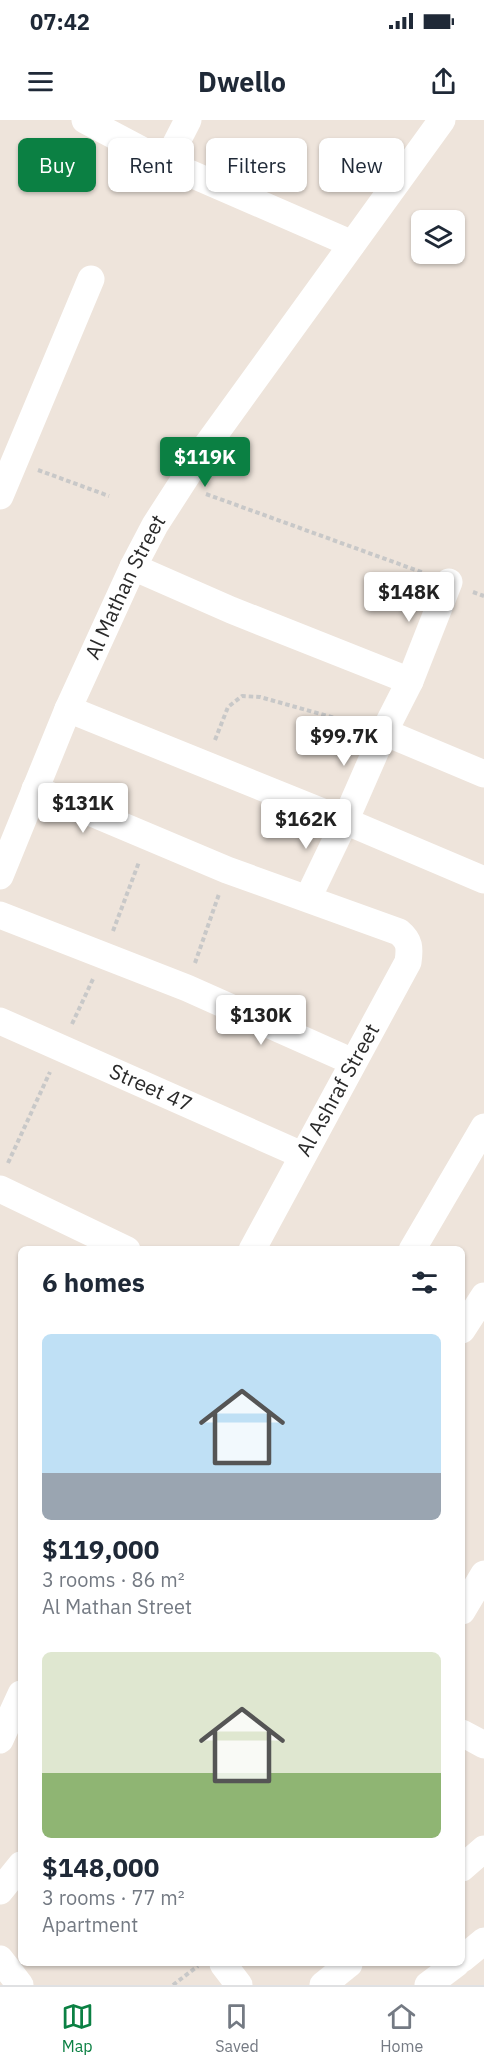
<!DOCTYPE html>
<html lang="en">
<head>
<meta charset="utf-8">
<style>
  body { margin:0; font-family:"IBM Plex Sans",sans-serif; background:#f2f2f3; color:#1f2937; height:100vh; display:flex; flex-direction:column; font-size:22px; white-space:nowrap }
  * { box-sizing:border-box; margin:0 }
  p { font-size:20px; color:#747a83 }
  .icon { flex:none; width:33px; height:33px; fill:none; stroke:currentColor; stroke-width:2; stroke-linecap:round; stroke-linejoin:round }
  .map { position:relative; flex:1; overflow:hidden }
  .details { position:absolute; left:18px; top:1126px; width:447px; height:720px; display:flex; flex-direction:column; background:#fff; border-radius:9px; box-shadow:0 2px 4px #0004 }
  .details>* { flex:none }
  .banner { position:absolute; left:18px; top:18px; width:448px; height:54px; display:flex; gap:12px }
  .buttons { position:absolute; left:411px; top:90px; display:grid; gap:12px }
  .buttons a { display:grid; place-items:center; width:54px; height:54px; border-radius:9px; background:#fff; box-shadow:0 2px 4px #0004; font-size:30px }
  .price { position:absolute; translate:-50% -51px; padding:0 14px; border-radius:6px; background:#fff; color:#222; font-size:20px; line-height:39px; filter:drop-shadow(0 2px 3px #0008) }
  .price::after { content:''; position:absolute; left:50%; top:36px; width:18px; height:14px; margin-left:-9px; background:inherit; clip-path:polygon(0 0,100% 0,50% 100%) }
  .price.on { background:#0b8043; color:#fff }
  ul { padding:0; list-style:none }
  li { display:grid; align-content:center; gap:12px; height:318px; padding:0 24px }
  li span { display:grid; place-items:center; height:186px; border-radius:9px; color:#555 }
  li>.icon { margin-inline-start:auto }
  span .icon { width:108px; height:108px; fill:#fffc; stroke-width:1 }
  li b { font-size:26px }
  h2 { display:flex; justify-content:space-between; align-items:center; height:72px; padding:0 24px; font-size:26px }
  .chip { padding:0 21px; border-radius:9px; background:#fff; box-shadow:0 2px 4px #0004; font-size:21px; line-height:54px }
  .chip.on { background:#0b8043; color:#fff }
  .status { display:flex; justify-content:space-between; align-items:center; height:42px; padding:0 30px; background:#fff; direction:ltr }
  .status svg { height:16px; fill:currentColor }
  header { display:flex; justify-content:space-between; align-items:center; height:78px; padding:0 24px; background:#fff; font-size:27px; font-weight:800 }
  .tab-bar { display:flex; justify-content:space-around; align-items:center; height:84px; border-top:2px solid #e0e1e3; background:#fff; font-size:16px; color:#747a83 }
  .tab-bar a { display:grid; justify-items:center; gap:3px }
  .tab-bar .on { color:#0b8043 }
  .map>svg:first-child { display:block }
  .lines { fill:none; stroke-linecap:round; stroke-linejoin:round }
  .path { stroke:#c8c8c8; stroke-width:4; stroke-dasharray:4.5 3; stroke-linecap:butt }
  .minor { stroke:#fff; stroke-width:27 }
  .labels { text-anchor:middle; stroke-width:6; stroke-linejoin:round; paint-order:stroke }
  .street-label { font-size:21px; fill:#2a2a2a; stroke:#fff }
</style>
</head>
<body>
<div class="status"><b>07:42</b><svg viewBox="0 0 49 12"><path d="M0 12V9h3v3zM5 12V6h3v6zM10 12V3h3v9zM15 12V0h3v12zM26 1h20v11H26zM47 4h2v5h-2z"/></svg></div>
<header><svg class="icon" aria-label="menu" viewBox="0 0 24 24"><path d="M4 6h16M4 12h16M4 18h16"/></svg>Dwello<svg class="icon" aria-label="share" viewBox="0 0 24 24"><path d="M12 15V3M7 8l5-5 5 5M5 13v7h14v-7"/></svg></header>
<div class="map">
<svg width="484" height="1865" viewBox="0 0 484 1865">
  <rect width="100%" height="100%" fill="#eee4db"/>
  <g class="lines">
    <!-- path -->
    <g class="path">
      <polyline points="38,350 109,376"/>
      <polyline points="206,374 424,453"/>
      <polyline points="473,472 484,476"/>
      <polyline points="215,620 228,587 242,576 260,577 360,605"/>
      <polyline points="113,811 139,742"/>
      <polyline points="195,843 219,774"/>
      <polyline points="72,904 93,859"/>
      <polyline points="8,1043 50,952"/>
      <polyline points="173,1865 198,1846"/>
    </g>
    <!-- minor -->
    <g class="minor">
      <polyline points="85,0 166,43 188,0"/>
      <polyline points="166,43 352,124"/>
      <polyline points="0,376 91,159"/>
      <polyline points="133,447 231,490 410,561"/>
      <polyline points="68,589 345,701 484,760"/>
      <polyline points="384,612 484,654"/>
      <path d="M35,669L227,750L399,812C410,821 410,828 408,842L252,1130"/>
      <path id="s1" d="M0,756L68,589L133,447L155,405L202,332L442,0"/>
      <polyline points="308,778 345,701 384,612 410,561 449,462"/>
      <polyline points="0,795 187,868 353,942"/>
      <path id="s2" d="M0,901L302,1035"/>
      <polyline points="0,1069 127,1130"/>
      <polyline points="412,1130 484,1007"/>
      <polyline points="462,1210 484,1176"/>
      <polyline points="462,1491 484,1454"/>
      <polyline points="462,1613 484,1625"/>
      <polyline points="0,1620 21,1574"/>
      <polyline points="462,1748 484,1729"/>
      <polyline points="0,1771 21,1745"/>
      <polyline points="0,1839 20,1865"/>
      <polyline points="462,1839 484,1821"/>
      <polyline points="223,1844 239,1865"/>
      <polyline points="323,1865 349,1844"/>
      <polyline points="428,1865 456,1844"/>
    </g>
  </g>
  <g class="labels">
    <!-- street labels -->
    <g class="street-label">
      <text dy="7" stroke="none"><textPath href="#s1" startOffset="315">Al Mathan Street</textPath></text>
      <text dy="7" stroke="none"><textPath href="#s2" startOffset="165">Street 47</textPath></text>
      <text transform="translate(338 970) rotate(-61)" y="7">Al Ashraf Street</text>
    </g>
  </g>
</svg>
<div class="buttons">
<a><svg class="icon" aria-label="layers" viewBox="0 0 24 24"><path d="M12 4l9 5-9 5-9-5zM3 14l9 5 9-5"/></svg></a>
</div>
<b class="price on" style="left:205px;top:368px">$119K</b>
<b class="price" style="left:409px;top:503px">$148K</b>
<b class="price" style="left:344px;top:647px">$99.7K</b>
<b class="price" style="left:83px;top:714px">$131K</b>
<b class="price" style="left:306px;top:730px">$162K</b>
<b class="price" style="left:261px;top:926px">$130K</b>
<div class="banner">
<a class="chip on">Buy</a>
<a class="chip">Rent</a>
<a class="chip">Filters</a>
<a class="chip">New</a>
</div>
<section class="details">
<h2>6 homes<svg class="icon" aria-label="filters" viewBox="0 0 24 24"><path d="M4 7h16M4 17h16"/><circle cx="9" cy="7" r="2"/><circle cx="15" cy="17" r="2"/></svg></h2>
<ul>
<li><span style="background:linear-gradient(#bfe0f5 75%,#9aa5b1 0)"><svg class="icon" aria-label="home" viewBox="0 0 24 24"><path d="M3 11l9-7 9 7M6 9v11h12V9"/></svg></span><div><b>$119,000</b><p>3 rooms · 86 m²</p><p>Al Mathan Street</p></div></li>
<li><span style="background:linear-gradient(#dfe7d0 65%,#8fb573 0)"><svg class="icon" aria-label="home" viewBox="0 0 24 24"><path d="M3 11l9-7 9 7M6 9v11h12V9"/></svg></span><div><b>$148,000</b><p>3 rooms · 77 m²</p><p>Apartment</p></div></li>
</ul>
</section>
</div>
<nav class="tab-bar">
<a class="on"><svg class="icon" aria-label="map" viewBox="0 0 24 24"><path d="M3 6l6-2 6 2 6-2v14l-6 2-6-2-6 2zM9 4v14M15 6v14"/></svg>Map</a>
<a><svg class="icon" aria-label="saved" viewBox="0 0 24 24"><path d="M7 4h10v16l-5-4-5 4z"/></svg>Saved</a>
<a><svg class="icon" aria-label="home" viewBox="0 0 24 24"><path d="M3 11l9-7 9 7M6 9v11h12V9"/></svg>Home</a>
</nav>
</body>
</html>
